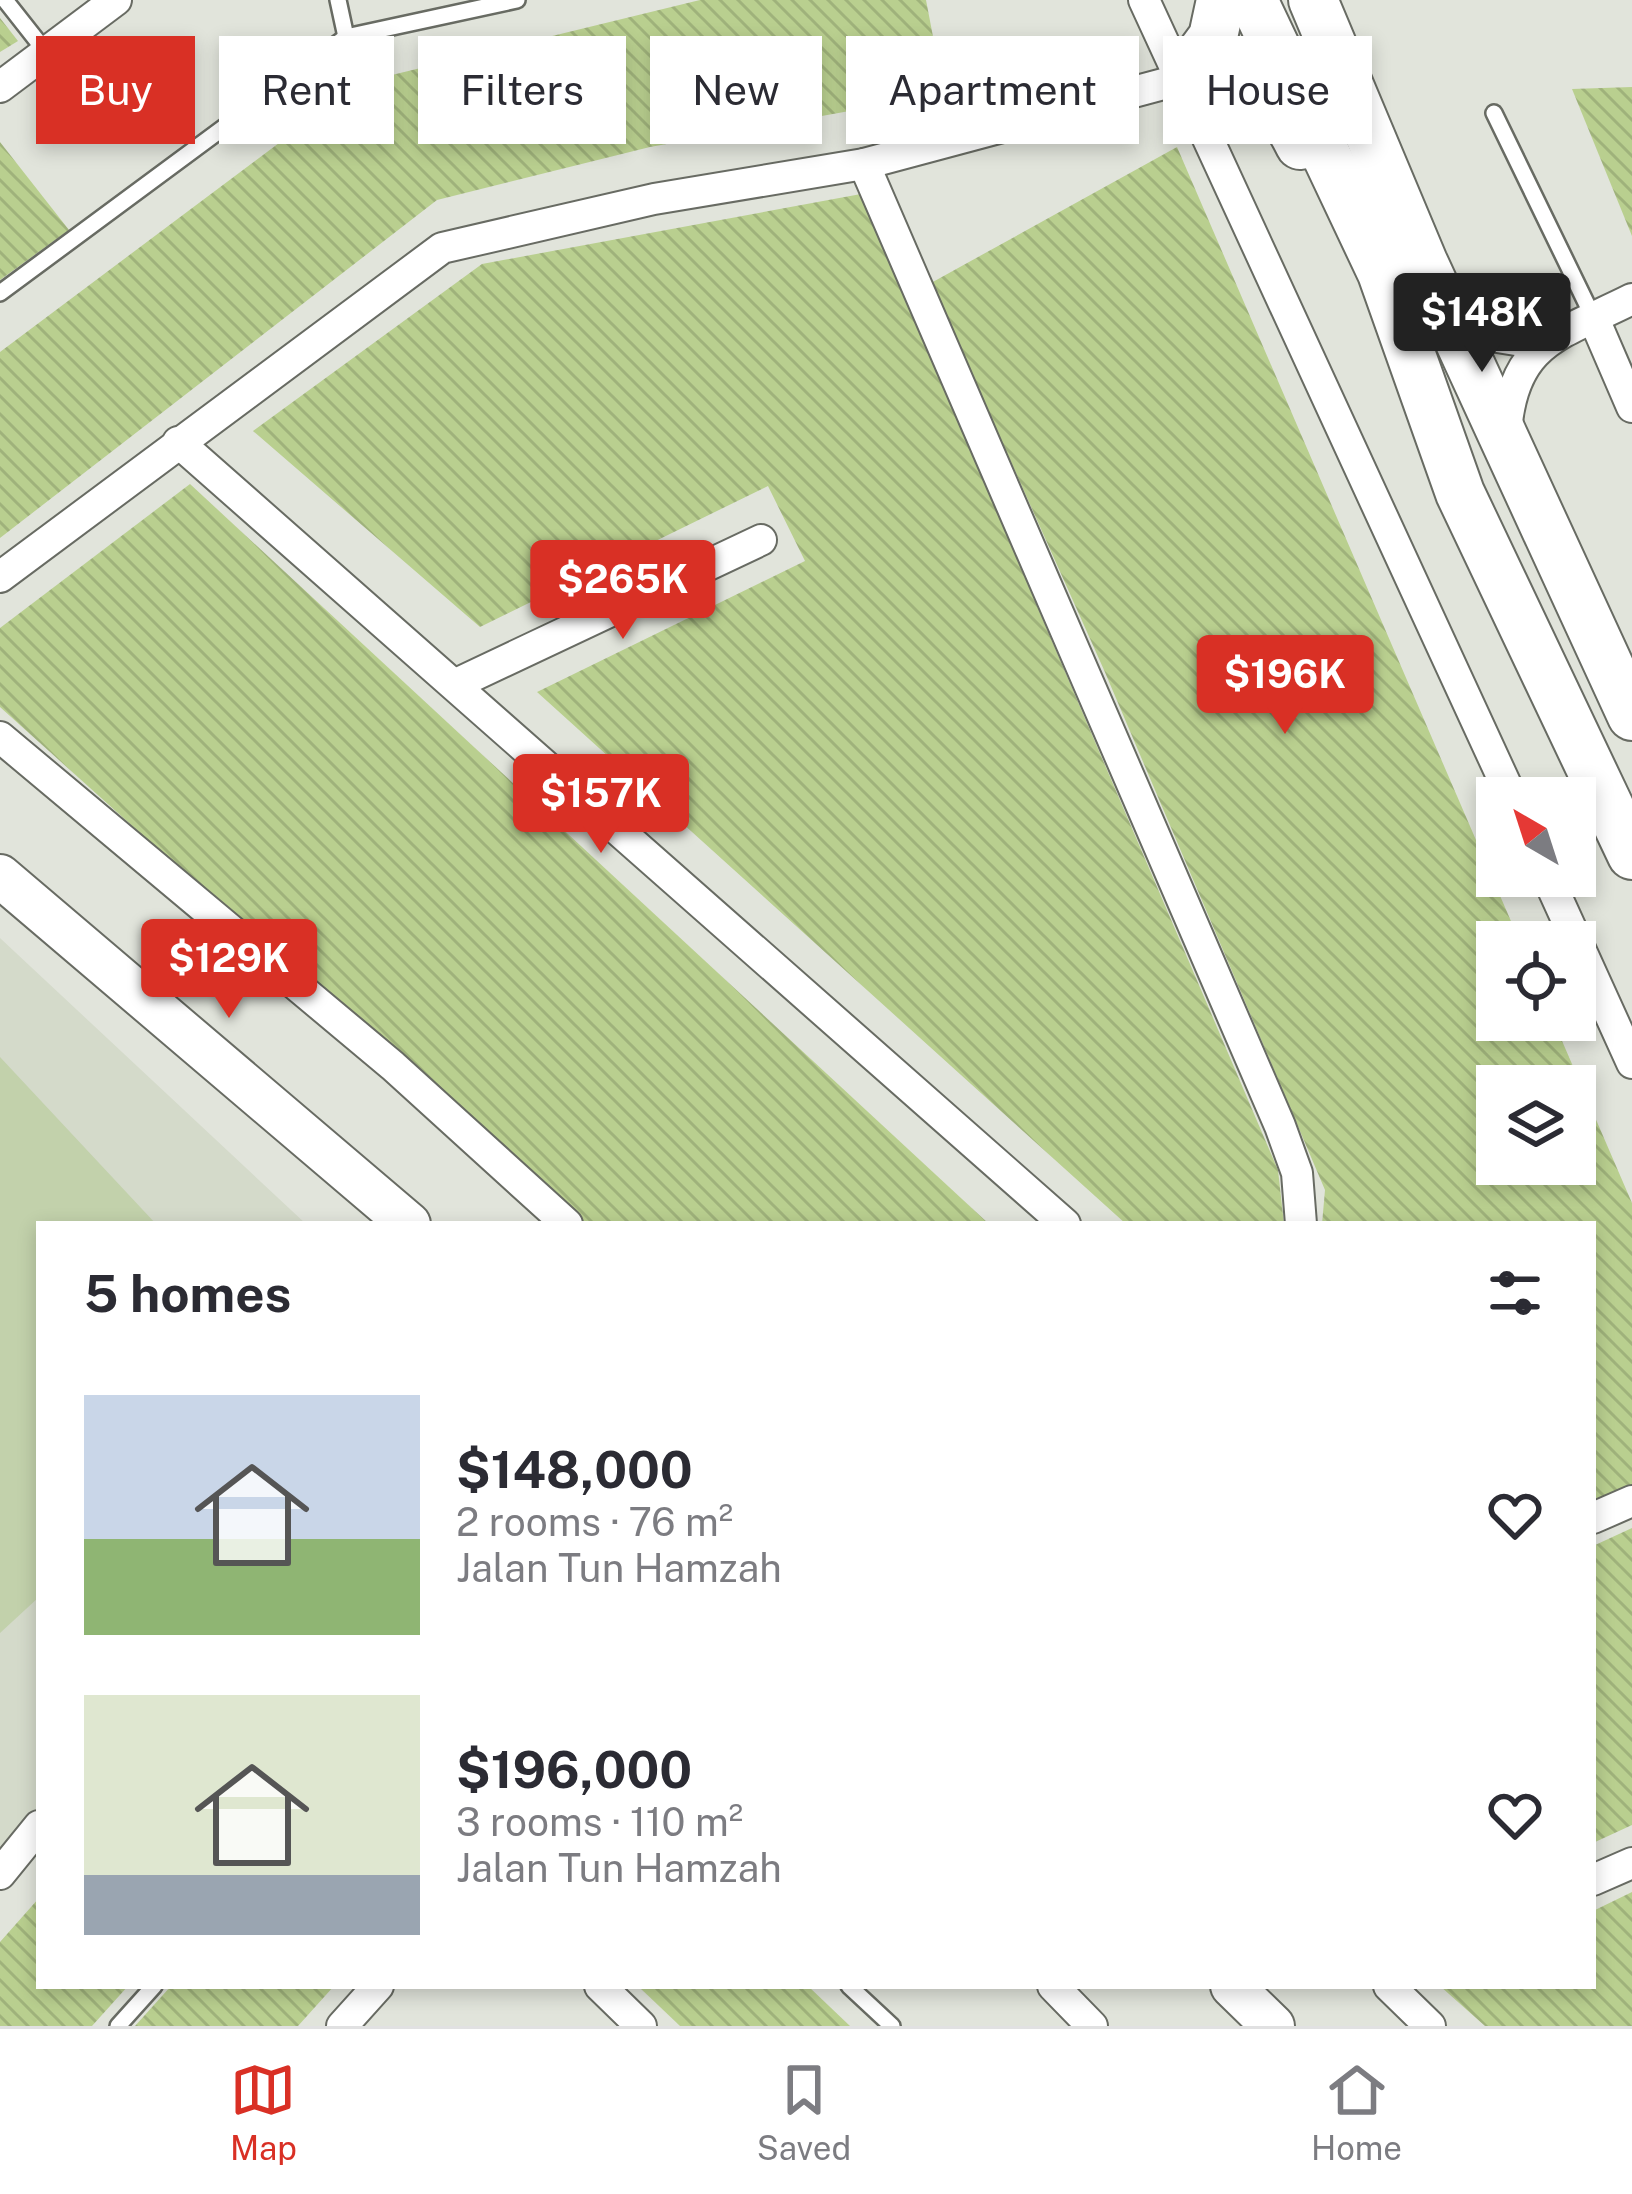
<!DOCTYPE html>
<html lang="en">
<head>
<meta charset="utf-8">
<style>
  body { margin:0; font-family:"Public Sans",sans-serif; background:#f7f7f7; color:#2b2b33; height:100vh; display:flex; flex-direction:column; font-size:45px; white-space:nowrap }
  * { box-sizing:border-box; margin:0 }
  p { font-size:39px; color:#7c7c81 }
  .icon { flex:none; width:66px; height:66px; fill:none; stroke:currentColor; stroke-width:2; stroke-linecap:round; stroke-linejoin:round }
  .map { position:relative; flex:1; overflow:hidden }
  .sheet { position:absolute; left:36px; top:1221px; width:1560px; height:768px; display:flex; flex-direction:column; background:#fff; border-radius:0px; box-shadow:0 6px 18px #0003 }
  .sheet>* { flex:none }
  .top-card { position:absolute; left:36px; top:36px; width:1560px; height:108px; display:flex; gap:24px }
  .needle { width:78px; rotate:321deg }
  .tools { position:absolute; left:1476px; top:777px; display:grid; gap:24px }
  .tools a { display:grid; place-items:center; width:120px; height:120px; border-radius:0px; background:#fff; box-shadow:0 6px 18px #0003; font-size:60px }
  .price { position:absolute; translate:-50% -102px; padding:0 27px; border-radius:12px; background:#d93025; color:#fff; font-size:39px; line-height:78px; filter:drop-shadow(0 3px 6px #0008) }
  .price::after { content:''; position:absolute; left:50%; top:72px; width:36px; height:27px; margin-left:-18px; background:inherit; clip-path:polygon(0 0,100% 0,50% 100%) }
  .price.on { background:#222; color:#fff }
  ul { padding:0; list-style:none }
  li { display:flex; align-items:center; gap:36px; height:300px; padding:0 48px }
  li span { display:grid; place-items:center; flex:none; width:336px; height:240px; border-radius:0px; color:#555 }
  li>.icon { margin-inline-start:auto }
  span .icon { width:144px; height:144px; fill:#fffc; stroke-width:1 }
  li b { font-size:51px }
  h2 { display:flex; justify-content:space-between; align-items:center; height:144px; padding:0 48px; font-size:51px }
  .pill { padding:0 42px; border-radius:0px; background:#fff; box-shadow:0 6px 18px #0003; font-size:42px; line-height:108px }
  .pill.on { background:#d93025; color:#fff }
  .dock { display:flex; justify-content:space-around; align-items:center; height:168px; border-top:3px solid #e1e1e2; background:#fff; font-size:33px; color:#7c7c81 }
  .dock a { display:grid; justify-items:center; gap:6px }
  .dock .on { color:#d93025 }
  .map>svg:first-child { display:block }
  .built { fill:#d4daca }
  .pitch { fill:#c2d1ab }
  .building { fill:url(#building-back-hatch); fill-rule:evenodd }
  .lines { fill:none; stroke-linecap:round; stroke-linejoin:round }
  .lane-casing { stroke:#686b63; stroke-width:20 }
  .street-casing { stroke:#686b63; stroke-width:34 }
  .secondary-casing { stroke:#686b63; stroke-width:46 }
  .primary-casing { stroke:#686b63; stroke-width:52 }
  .lane { stroke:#fff; stroke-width:15 }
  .street { stroke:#fff; stroke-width:30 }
  .secondary { stroke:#fff; stroke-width:42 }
  .primary { stroke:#fff; stroke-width:48 }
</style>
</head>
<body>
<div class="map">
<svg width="1632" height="2026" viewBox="0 0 1632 2026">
  <defs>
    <pattern id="building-back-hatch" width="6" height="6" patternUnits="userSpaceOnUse" patternTransform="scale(3)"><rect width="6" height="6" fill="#b9cf8f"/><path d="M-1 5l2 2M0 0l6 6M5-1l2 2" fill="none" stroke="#9fb27b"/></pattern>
  </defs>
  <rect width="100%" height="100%" fill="#e1e4db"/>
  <!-- built -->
  <polygon class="built" points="0,938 306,1224 39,1224 39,1818 0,1857"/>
  <!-- pitch -->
  <polygon class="pitch" points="0,1057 156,1224 39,1224 39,1597 0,1633"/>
  <!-- building -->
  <g class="building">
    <polygon points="700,0 926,0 944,94 650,147 437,200 0,538 0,352 359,83"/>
    <polygon points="0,18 18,41 0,52"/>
    <polygon points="1632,87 1632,236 1572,89"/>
    <polygon points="0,142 69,230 0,280"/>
    <path d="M1177,147L1520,942H1497V1020H1553L1632,1203V1487L1593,1504V1224H1322L1325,1190L1104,670L931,283ZM1497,1086H1575V1164H1497Z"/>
    <polygon points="861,194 1278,1170 1284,1224 1126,1224 537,692 805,561 768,486 480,627 253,431 482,264"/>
    <polygon points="190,484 989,1224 575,1224 0,707 0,628"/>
    <polygon points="1632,1528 1632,1825 1593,1843 1593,1546"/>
    <polygon points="1632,1892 1632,2026 1485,2026 1440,1986 1593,1986 1593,1911"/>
    <polygon points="39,1898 39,1986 128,1986 92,2026 0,2026 0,1942"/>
    <polygon points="171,1986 334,1986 298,2026 135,2026"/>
    <polygon points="638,1986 808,1986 850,2026 680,2026"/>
  </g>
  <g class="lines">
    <!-- lane casing -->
    <g class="lane-casing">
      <g id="lane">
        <polyline points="5,0 46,52"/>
        <polyline points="338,0 346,37"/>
        <polyline points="1494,113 1594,319"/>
        <polyline points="0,293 346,37 517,0"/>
        <polyline points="849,1986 892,2026"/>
        <polyline points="118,2026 154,1986"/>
      </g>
    </g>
    <!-- street casing -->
    <g class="street-casing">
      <g id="street">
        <polyline points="1144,0 1512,798"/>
        <polyline points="0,87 116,0"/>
        <polyline points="864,164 1280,1126 1297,1173 1301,1224"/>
        <polyline points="1449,308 1491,336 1542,344"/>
        <polyline points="1594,319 1632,407"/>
        <path d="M1506,432C1513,340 1561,335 1632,299"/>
        <polyline points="178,442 1065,1224"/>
        <polyline points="0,577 442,248 654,199 864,164 1182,79"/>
        <polyline points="456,684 761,540"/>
        <polyline points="0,737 393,1066 567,1224"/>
        <polyline points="1547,876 1632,1063"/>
        <polyline points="1593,1518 1632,1501"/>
        <polyline points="0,1874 39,1826"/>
        <polyline points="1593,1880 1632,1863"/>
        <polyline points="600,1986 641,2026"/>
        <polyline points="1053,1986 1092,2026"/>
        <polyline points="1389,1986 1430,2026"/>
        <polyline points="342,2026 378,1986"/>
      </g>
    </g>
    <!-- secondary casing -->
    <g class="secondary-casing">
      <g id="secondary">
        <polyline points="0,876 409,1224"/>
        <polyline points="1232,1986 1273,2026"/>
      </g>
    </g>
    <!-- primary casing -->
    <g class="primary-casing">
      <g id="primary">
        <path d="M1221,0L1213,37L1182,79C1246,88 1269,82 1300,145"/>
        <polyline points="1253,0 1382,273 1460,493 1632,855"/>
        <polyline points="1313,0 1423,262 1632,716"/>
      </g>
    </g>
    <!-- lane -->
    <use href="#lane" class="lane"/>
    <!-- street -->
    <use href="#street" class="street"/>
    <!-- secondary -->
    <use href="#secondary" class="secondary"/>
    <!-- primary -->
    <use href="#primary" class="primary"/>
  </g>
</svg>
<div class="tools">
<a><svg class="needle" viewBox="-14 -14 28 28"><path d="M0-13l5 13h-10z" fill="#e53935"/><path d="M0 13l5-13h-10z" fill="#7c7c81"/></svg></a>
<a><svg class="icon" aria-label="locate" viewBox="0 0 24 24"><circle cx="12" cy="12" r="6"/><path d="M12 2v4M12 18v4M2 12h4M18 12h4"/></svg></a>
<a><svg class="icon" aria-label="layers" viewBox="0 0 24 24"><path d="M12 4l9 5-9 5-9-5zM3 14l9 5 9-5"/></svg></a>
</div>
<b class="price on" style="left:1482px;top:375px">$148K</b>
<b class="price" style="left:623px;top:642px">$265K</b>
<b class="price" style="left:1285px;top:737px">$196K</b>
<b class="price" style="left:601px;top:856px">$157K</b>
<b class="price" style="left:229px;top:1021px">$129K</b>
<div class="top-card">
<a class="pill on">Buy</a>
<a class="pill">Rent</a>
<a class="pill">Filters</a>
<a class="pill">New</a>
<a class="pill">Apartment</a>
<a class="pill">House</a>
</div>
<section class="sheet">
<h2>5 homes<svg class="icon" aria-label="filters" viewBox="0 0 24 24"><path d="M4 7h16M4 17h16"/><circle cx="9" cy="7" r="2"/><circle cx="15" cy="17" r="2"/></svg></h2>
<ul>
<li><span style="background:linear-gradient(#c9d6e8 60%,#8fb573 0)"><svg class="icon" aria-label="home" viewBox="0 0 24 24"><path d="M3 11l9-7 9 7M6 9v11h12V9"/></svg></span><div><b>$148,000</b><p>2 rooms · 76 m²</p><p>Jalan Tun Hamzah</p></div><svg class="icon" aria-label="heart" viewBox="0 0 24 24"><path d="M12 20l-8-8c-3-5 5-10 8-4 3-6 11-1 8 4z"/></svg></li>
<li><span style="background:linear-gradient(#dfe7d0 75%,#9aa5b1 0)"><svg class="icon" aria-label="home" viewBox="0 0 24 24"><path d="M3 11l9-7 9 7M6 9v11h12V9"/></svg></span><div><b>$196,000</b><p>3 rooms · 110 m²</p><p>Jalan Tun Hamzah</p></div><svg class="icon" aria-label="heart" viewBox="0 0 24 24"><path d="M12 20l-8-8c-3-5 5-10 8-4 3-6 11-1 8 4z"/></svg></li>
</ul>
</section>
</div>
<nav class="dock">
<a class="on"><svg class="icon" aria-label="map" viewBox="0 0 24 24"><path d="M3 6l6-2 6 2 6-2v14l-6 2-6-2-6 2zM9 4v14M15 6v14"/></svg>Map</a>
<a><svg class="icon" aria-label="saved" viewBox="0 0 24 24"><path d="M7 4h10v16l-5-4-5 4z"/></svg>Saved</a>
<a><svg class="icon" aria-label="home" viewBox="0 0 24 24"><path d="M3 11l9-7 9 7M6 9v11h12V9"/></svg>Home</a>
</nav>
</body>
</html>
